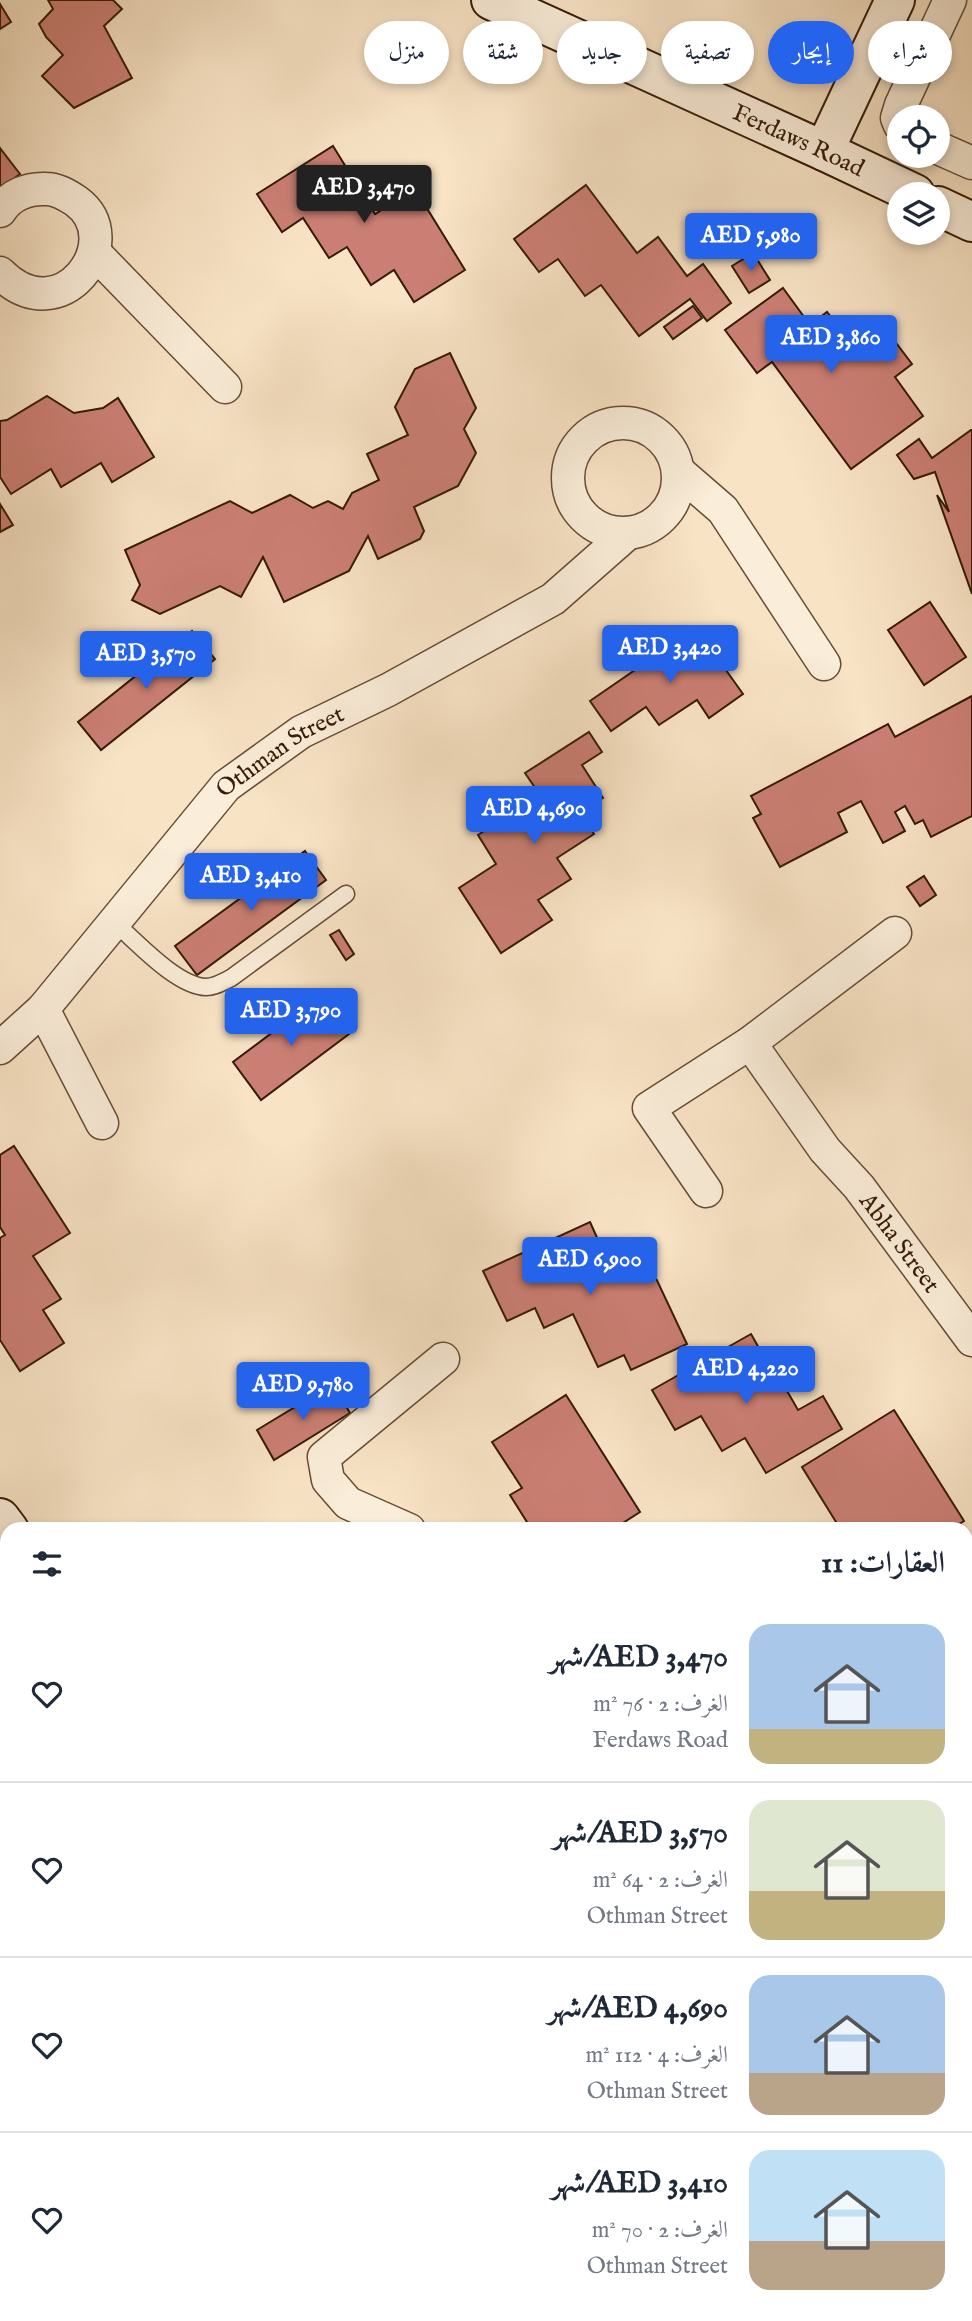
<!DOCTYPE html>
<html lang="ar">
<head>
<meta charset="utf-8">
<style>
  body { margin:0; font-family:"IM FELL English",Amiri,serif; background:#f2f2f3; color:#1f2937; direction:rtl; height:100vh; display:flex; flex-direction:column; font-size:26px; white-space:nowrap }
  * { box-sizing:border-box; margin:0 }
  p { font-size:23px; color:#747a83 }
  .icon { flex:none; width:38px; height:38px; fill:none; stroke:currentColor; stroke-width:2; stroke-linecap:round; stroke-linejoin:round }
  .map { position:relative; flex:1; overflow:hidden; direction:ltr }
  .drawer { position:absolute; left:0px; top:1522px; width:973px; height:800px; display:flex; flex-direction:column; background:#fff; border-radius:21px 21px 0 0; box-shadow:0 4px 10px #0003; direction:rtl }
  .drawer>* { flex:none }
  .top-card { position:absolute; left:21px; top:21px; width:931px; height:63px; direction:rtl; display:flex; gap:14px }
  .tools { position:absolute; left:887px; top:105px; display:grid; gap:14px }
  .tools a { display:grid; place-items:center; width:63px; height:63px; border-radius:50%; background:#fff; box-shadow:0 4px 10px #0003; font-size:35px }
  .price { position:absolute; translate:-50% -60px; padding:0 16px; border-radius:7px; background:#2563eb; color:#fff; font-size:23px; line-height:46px; filter:drop-shadow(0 2px 4px #0008) }
  .price::after { content:''; position:absolute; left:50%; top:42px; width:21px; height:16px; margin-left:-10px; background:inherit; clip-path:polygon(0 0,100% 0,50% 100%) }
  .price.current { background:#222; color:#fff }
  ul { padding:0; list-style:none }
  li { display:flex; align-items:center; gap:21px; height:175px; padding:0 28px }
  li+li { border-top:2px solid #e0e1e3 }
  li span { display:grid; place-items:center; flex:none; width:196px; height:140px; border-radius:21px; color:#555 }
  li>.icon { margin-inline-start:auto }
  span .icon { width:84px; height:84px; fill:#fffc; stroke-width:1 }
  li b { font-size:30px }
  h2 { display:flex; justify-content:space-between; align-items:center; height:84px; padding:0 28px; font-size:30px }
  .chip { padding:0 24px; border-radius:32px; background:#fff; box-shadow:0 4px 10px #0003; font-size:24px; line-height:63px }
  .chip.current { background:#2563eb; color:#fff }
  .map>svg:first-child { display:block }
  .building { fill:#cb7f74; stroke:#361b07; stroke-width:2 }
  .lines { fill:none; stroke-linecap:round; stroke-linejoin:round }
  .lane-casing { stroke:#664d36; stroke-width:19 }
  .street-casing { stroke:#664d36; stroke-width:35 }
  .secondary-casing { stroke:#361b07; stroke-width:42 }
  .path { stroke:#361b07; stroke-width:4.5; stroke-dasharray:2 3.5; stroke-linecap:butt }
  .lane { stroke:#faedd9; stroke-width:16 }
  .street { stroke:#faedd9; stroke-width:32 }
  .secondary { stroke:#faedd9; stroke-width:38 }
  .labels { text-anchor:middle; stroke-width:5; stroke-linejoin:round; paint-order:stroke }
  .street-label { font-size:24px; fill:#361b07; stroke:#faedd9 }
</style>
</head>
<body>
<div class="map">
<svg width="972" height="2321" viewBox="0 0 972 2321">
  <rect width="100%" height="100%" fill="#f8e3c5"/>
  <filter id="stains"><feTurbulence type="fractalNoise" baseFrequency=".00286" numOctaves="4"/><feColorMatrix values="0 0 0 0 .2 0 0 0 0 .09 0 0 0 0 .02 0 0 0 .5 -.17"/></filter>
  <radialGradient id="worn" r=".72"><stop offset=".6" stop-color="#630" stop-opacity="0"/><stop offset="1" stop-color="#630" stop-opacity=".3"/></radialGradient>
  <!-- building -->
  <g class="building">
    <polygon points="48,0 113,0 122,9 104,26 132,78 74,108 42,76 63,55 46,37 39,24 53,9"/>
    <polygon points="0,4 11,22 0,29"/>
    <polygon points="333,146 375,214 415,189 465,270 414,302 394,270 371,285 347,247 329,258 303,218 282,232 257,194"/>
    <polygon points="0,148 20,174 0,189"/>
    <polygon points="586,185 637,253 658,237 687,276 703,264 731,303 707,321 690,299 639,336 601,285 585,296 558,259 539,272 514,239"/>
    <polygon points="753,253 770,280 749,293 732,266"/>
    <polygon points="783,288 810,325 827,312 858,353 887,331 912,364 895,377 923,416 851,469 772,362 757,373 725,330"/>
    <polygon points="693,306 702,318 673,339 664,327"/>
    <polygon points="450,353 476,408 464,429 476,453 458,486 414,507 424,531 420,539 378,559 368,536 349,571 284,602 263,557 241,597 220,586 160,614 132,600 140,585 125,550 230,501 252,513 290,495 313,508 328,501 343,509 352,493 379,480 367,454 408,435 395,407 415,369"/>
    <polygon points="47,396 74,413 103,408 118,398 154,457 112,482 101,463 61,487 51,469 11,494 0,477 0,421 7,420"/>
    <polygon points="971,430 972,430 972,594 937,495 949,512 935,472 914,479 897,455 919,439 932,458"/>
    <polygon points="0,504 13,525 0,532"/>
    <polygon points="930,602 966,657 924,685 888,630"/>
    <polygon points="696,628 743,694 709,718 697,700 659,725 646,707 611,731 590,701"/>
    <polygon points="192,631 215,659 101,750 78,722"/>
    <polygon points="972,696 972,816 931,837 923,820 915,824 905,806 895,812 905,831 883,843 861,801 838,813 847,832 780,867 753,818 761,814 751,796 888,724 895,737"/>
    <polygon points="589,732 602,752 582,765 603,798 580,812 594,834 557,858 571,879 538,900 552,920 501,953 459,888 496,864 478,835 540,795 525,773"/>
    <polygon points="305,851 326,880 197,975 175,946"/>
    <polygon points="924,876 936,895 920,906 907,887"/>
    <polygon points="339,930 354,954 346,960 330,935"/>
    <polygon points="321,996 349,1034 261,1100 233,1062"/>
    <polygon points="14,1146 70,1233 33,1256 61,1299 43,1310 64,1343 20,1371 0,1340 0,1238 5,1235 0,1227 0,1155"/>
    <polygon points="590,1222 612,1271 645,1255 687,1344 631,1370 624,1355 598,1367 573,1314 544,1328 535,1308 507,1321 483,1271"/>
    <polygon points="751,1334 780,1385 783,1384 798,1410 823,1396 842,1429 766,1473 745,1438 722,1451 701,1416 675,1430 652,1390"/>
    <polygon points="333,1384 350,1413 274,1460 257,1430"/>
    <polygon points="566,1395 640,1512 612,1530 532,1530 510,1495 522,1488 492,1442"/>
    <polygon points="894,1410 964,1521 950,1530 841,1530 802,1467"/>
    <polygon points="966,1731 972,1740 972,1761 966,1765"/>
    <polygon points="966,1830 972,1836 972,1974 966,1977"/>
  </g>
  <g class="lines">
    <!-- lane casing -->
    <g class="lane-casing">
      <g id="lane">
        <path d="M113,921C135,940 176,986 206,987C215,987 223,982 231,978L346,894"/>
        <polyline points="415,2315 415,2321"/>
      </g>
    </g>
    <!-- street casing -->
    <g class="street-casing">
      <g id="street">
        <polyline points="900,125 897,118 901,105 950,0"/>
        <polyline points="938,148 972,163"/>
        <path d="M0,211C10,195 28,188 46,189C57,189 67,195 76,201C130,240 61,335 0,273"/>
        <polyline points="94,252 225,387"/>
        <circle cx="623" cy="478" r="55"/>
        <polyline points="678,471 723,510 824,664"/>
        <polyline points="43,1009 102,1123"/>
        <path id="s1" d="M750,1043L825,1150L859,1187L972,1340"/>
        <path id="s2" d="M0,1048L43,1009L226,786L301,732L388,690L553,599L628,533"/>
        <polyline points="706,1191 649,1108 750,1043 895,933"/>
        <polyline points="409,1530 348,1503 328,1480 324,1457 443,1359"/>
        <polyline points="0,1697 7,1707"/>
        <polyline points="441,2315 445,2321"/>
      </g>
    </g>
    <!-- secondary casing -->
    <g class="secondary-casing">
      <g id="secondary">
        <path id="s3" d="M491,0L824,151L915,194"/>
        <polyline points="824,151 895,0"/>
        <polyline points="938,206 972,222"/>
        <polyline points="0,1518 9,1530"/>
        <polyline points="966,2097 972,2092"/>
        <polyline points="577,2315 581,2321"/>
        <polyline points="649,2321 658,2315"/>
      </g>
    </g>
    <!-- path -->
    <g class="path">
      <polyline points="966,2208 972,2203"/>
      <polyline points="966,2241 972,2244"/>
      <polyline points="808,2321 817,2315"/>
    </g>
    <!-- lane -->
    <use href="#lane" class="lane"/>
    <!-- street -->
    <use href="#street" class="street"/>
    <!-- secondary -->
    <use href="#secondary" class="secondary"/>
  </g>
  <g class="labels">
    <!-- street labels -->
    <g class="street-label">
      <text dy="8" stroke="none"><textPath href="#s3" startOffset="338">Ferdaws Road</textPath></text>
      <text dy="8" stroke="none"><textPath href="#s2" startOffset="411">Othman Street</textPath></text>
      <text dy="8" stroke="none"><textPath href="#s1" startOffset="250">Abha Street</textPath></text>
    </g>
  </g>
  <rect width="100%" height="100%" filter="url(#stains)"/>
  <rect width="100%" height="100%" fill="url(#worn)"/>
</svg>
<div class="tools">
<a><svg class="icon" aria-label="locate" viewBox="0 0 24 24"><circle cx="12" cy="12" r="6"/><path d="M12 2v4M12 18v4M2 12h4M18 12h4"/></svg></a>
<a><svg class="icon" aria-label="layers" viewBox="0 0 24 24"><path d="M12 4l9 5-9 5-9-5zM3 14l9 5 9-5"/></svg></a>
</div>
<b class="price current" style="left:364px;top:225px">AED 3,470</b>
<b class="price" style="left:751px;top:273px">AED 5,980</b>
<b class="price" style="left:831px;top:375px">AED 3,860</b>
<b class="price" style="left:670px;top:685px">AED 3,420</b>
<b class="price" style="left:146px;top:691px">AED 3,570</b>
<b class="price" style="left:534px;top:846px">AED 4,690</b>
<b class="price" style="left:251px;top:913px">AED 3,410</b>
<b class="price" style="left:291px;top:1048px">AED 3,790</b>
<b class="price" style="left:590px;top:1297px">AED 6,900</b>
<b class="price" style="left:746px;top:1406px">AED 4,220</b>
<b class="price" style="left:303px;top:1422px">AED 9,780</b>
<div class="top-card">
<a class="chip">شراء</a>
<a class="chip current">إيجار</a>
<a class="chip">تصفية</a>
<a class="chip">جديد</a>
<a class="chip">شقة</a>
<a class="chip">منزل</a>
</div>
<section class="drawer">
<h2>العقارات: 11<svg class="icon" aria-label="filters" viewBox="0 0 24 24"><path d="M4 7h16M4 17h16"/><circle cx="9" cy="7" r="2"/><circle cx="15" cy="17" r="2"/></svg></h2>
<ul>
<li><span style="background:linear-gradient(#a9c7e8 75%,#c2b280 0)"><svg class="icon" aria-label="home" viewBox="0 0 24 24"><path d="M3 11l9-7 9 7M6 9v11h12V9"/></svg></span><div><b>AED 3,470/شهر</b><p>الغرف: 2 · 76 m²</p><p>Ferdaws Road</p></div><svg class="icon" aria-label="heart" viewBox="0 0 24 24"><path d="M12 20l-8-8c-3-5 5-10 8-4 3-6 11-1 8 4z"/></svg></li>
<li><span style="background:linear-gradient(#dfe7d0 65%,#c2b280 0)"><svg class="icon" aria-label="home" viewBox="0 0 24 24"><path d="M3 11l9-7 9 7M6 9v11h12V9"/></svg></span><div><b>AED 3,570/شهر</b><p>الغرف: 2 · 64 m²</p><p>Othman Street</p></div><svg class="icon" aria-label="heart" viewBox="0 0 24 24"><path d="M12 20l-8-8c-3-5 5-10 8-4 3-6 11-1 8 4z"/></svg></li>
<li><span style="background:linear-gradient(#a9c7e8 70%,#b9a48a 0)"><svg class="icon" aria-label="home" viewBox="0 0 24 24"><path d="M3 11l9-7 9 7M6 9v11h12V9"/></svg></span><div><b>AED 4,690/شهر</b><p>الغرف: 4 · 112 m²</p><p>Othman Street</p></div><svg class="icon" aria-label="heart" viewBox="0 0 24 24"><path d="M12 20l-8-8c-3-5 5-10 8-4 3-6 11-1 8 4z"/></svg></li>
<li><span style="background:linear-gradient(#bfe0f5 65%,#b9a48a 0)"><svg class="icon" aria-label="home" viewBox="0 0 24 24"><path d="M3 11l9-7 9 7M6 9v11h12V9"/></svg></span><div><b>AED 3,410/شهر</b><p>الغرف: 2 · 70 m²</p><p>Othman Street</p></div><svg class="icon" aria-label="heart" viewBox="0 0 24 24"><path d="M12 20l-8-8c-3-5 5-10 8-4 3-6 11-1 8 4z"/></svg></li>
</ul>
</section>
</div>
</body>
</html>
